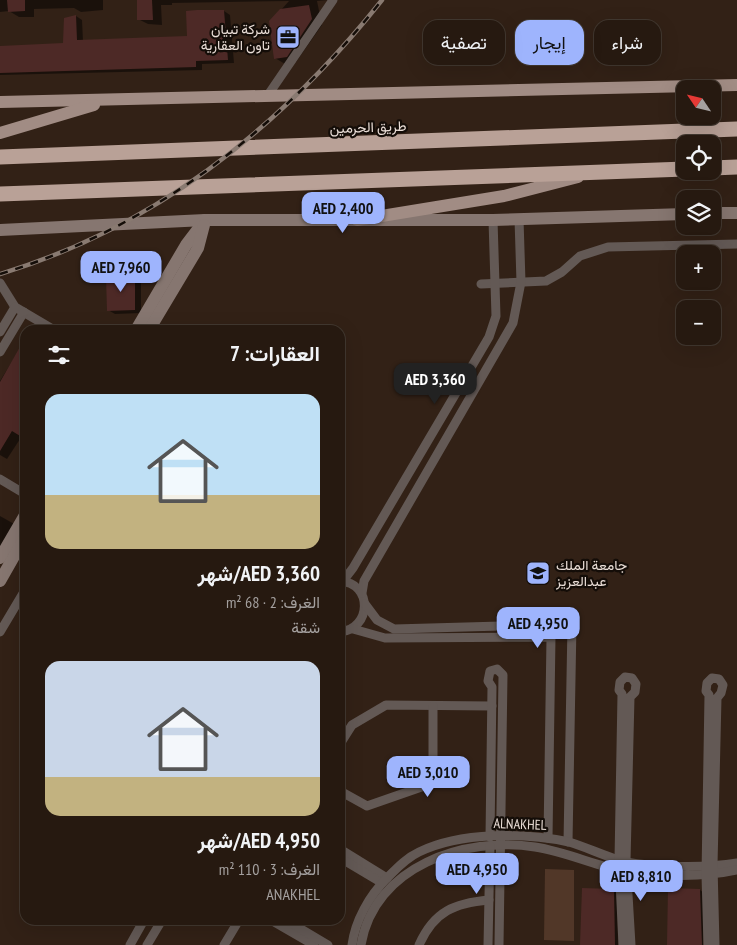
<!DOCTYPE html>
<html lang="ar">
<head>
<meta charset="utf-8">
<style>
  body { margin:0; font-family:"PT Sans Narrow",Vazirmatn,sans-serif; background:#2e2219; color:#f1f3f6; direction:rtl; height:100vh; display:flex; flex-direction:column; font-size:19px; white-space:nowrap }
  * { box-sizing:border-box; margin:0 }
  p { font-size:16px; color:#a4a09f }
  .icon { flex:none; width:28px; height:28px; fill:none; stroke:currentColor; stroke-width:2; stroke-linecap:round; stroke-linejoin:round }
  .map { position:relative; flex:1; overflow:hidden; direction:ltr }
  .sheet { position:absolute; left:20px; top:325px; width:325px; height:600px; display:flex; flex-direction:column; background:#261910; border-radius:15px; box-shadow:0 5px 20px #0002,0 0 0 1px #423830; direction:rtl }
  .sheet>* { flex:none }
  .guide { position:absolute; left:360px; top:20px; width:301px; height:45px; direction:rtl; display:flex; gap:10px }
  .needle { width:32px; rotate:305deg }
  .tools { position:absolute; left:676px; top:80px; display:grid; gap:10px }
  .tools a { display:grid; place-items:center; width:45px; height:45px; border-radius:10px; background:#261910; box-shadow:0 5px 20px #0002,0 0 0 1px #423830; font-size:25px }
  .price { position:absolute; translate:-50% -42px; padding:0 11px; border-radius:10px; background:#9eb4fd; color:#111; font-size:16px; line-height:32px; filter:drop-shadow(0 1px 2px #0008) }
  .price::after { content:''; position:absolute; left:50%; top:30px; width:15px; height:11px; margin-left:-8px; background:inherit; clip-path:polygon(0 0,100% 0,50% 100%) }
  .price.on { background:#222; color:#fff }
  ul { padding:0; list-style:none }
  li { display:grid; align-content:center; gap:10px; height:265px; padding:0 25px }
  li span { display:grid; place-items:center; height:155px; border-radius:15px; color:#555 }
  li>.icon { margin-inline-start:auto }
  span .icon { width:90px; height:90px; fill:#fffc; stroke-width:1 }
  li b { font-size:21px }
  h2 { display:flex; justify-content:space-between; align-items:center; height:60px; padding:0 25px; font-size:21px }
  .pill { padding:0 18px; border-radius:15px; background:#261910; box-shadow:0 5px 20px #0002,0 0 0 1px #423830; font-size:18px; line-height:45px }
  .pill.on { background:#9eb4fd; color:#111 }
  .map>svg:first-child { display:block }
  .green { fill:#513728 }
  .shadow { fill:#0007 }
  .building { fill:#4d2926 }
  .lines { fill:none; stroke-linecap:round; stroke-linejoin:round }
  .street { stroke:#635955; stroke-width:9 }
  .secondary { stroke:#867670; stroke-width:12 }
  .primary { stroke:#a18c84; stroke-width:12 }
  .highway { stroke:#b9a197; stroke-width:15 }
  .rail-casing { stroke:#897a71; stroke-width:4.5 }
  .rail { stroke:#140d08; stroke-width:2.5; stroke-dasharray:8; stroke-linecap:butt }
  .labels { text-anchor:middle; stroke-width:4.5; stroke-linejoin:round; paint-order:stroke }
  .poi-label { font-size:14px; fill:#eaded7; stroke:#140d08; text-anchor:end }
  .street-label { font-size:14px; fill:#eaded7; stroke:#140d08 }
</style>
</head>
<body>
<div class="map">
<svg width="737" height="945" viewBox="0 0 737 945">
  <rect width="100%" height="100%" fill="#322116"/>
  <!-- green -->
  <polygon class="green" points="545,869 574,870 574,941 544,940"/>
  <!-- shadow -->
  <g class="shadow">
    <polygon points="0,0 103,0 103,10 81,12 74,8 34,9 34,17 19,17 9,11 0,12"/>
    <polygon points="137,0 329,0 317,1 322,25 296,62 285,64 275,58 271,21 289,1 172,3 172,5 161,5 162,25 148,24 138,19"/>
    <polygon points="224,11 230,15 234,63 202,64 202,70 0,75 0,47 64,45 76,16 82,20 83,41 188,38"/>
    <polygon points="135,275 141,279 141,313 115,314 108,310"/>
    <polygon points="21,347 25,349 25,438 22,436 7,459 0,455 0,381"/>
    <polygon points="0,516 16,525 0,560"/>
    <polygon points="700,890 703,892 703,945 668,945"/>
    <polygon points="614,891 617,892 618,945 582,945"/>
  </g>
  <!-- building -->
  <g class="building">
    <polygon points="7,0 25,0 25,11 8,12"/>
    <polygon points="137,0 152,0 153,20 137,20"/>
    <polygon points="309,5 312,19 287,57 274,59 269,21 280,9"/>
    <polygon points="197,10 224,10 228,60 196,61 196,67 0,73 0,46 63,43 64,18 76,15 77,40 187,36 186,11"/>
    <polygon points="135,274 135,310 107,311 106,276"/>
    <polygon points="25,338 25,439 12,431 0,451 0,382"/>
    <polygon points="582,888 614,889 615,945 580,945"/>
    <polygon points="668,888 700,889 702,945 667,945"/>
  </g>
  <g class="lines">
    <!-- street -->
    <g class="street">
      <polyline points="268,95 333,0"/>
      <polyline points="0,283 15,307 54,330"/>
      <polyline points="481,284 546,281 562,272 580,256 608,247 737,244"/>
      <polyline points="0,332 15,307"/>
      <polyline points="0,352 24,312"/>
      <polyline points="0,479 25,494"/>
      <path d="M340,581C373,583 372,629 340,632"/>
      <polyline points="343,581 353,568 489,337 496,316 493,220"/>
      <polyline points="362,593 364,581 513,323 521,282 519,219"/>
      <polyline points="365,604 377,620 394,629 572,624 568,842"/>
      <polyline points="353,629 385,638 551,637 548,838"/>
      <polyline points="0,632 25,590"/>
      <polyline points="340,744 352,725 386,705 492,706"/>
      <polyline points="340,791 367,806 433,783 433,706"/>
      <polyline points="490,837 492,687 488,681 490,671 497,669 503,675 499,945"/>
      <polyline points="340,849 387,878"/>
      <polyline points="340,858 382,883"/>
      <polyline points="271,920 314,945"/>
      <polyline points="286,920 328,945"/>
      <polyline points="130,945 144,920"/>
      <polyline points="147,945 162,920"/>
      <polyline points="224,945 239,920"/>
      <path d="M352,945C355,921 369,896 387,878C396,869 406,858 419,852C460,832 525,832 569,842C586,847 602,855 619,860C647,868 708,868 737,863"/>
      <path d="M361,945C374,866 465,836 535,847C567,852 596,866 627,872C657,877 707,877 737,870"/>
      <path d="M419,945C434,911 455,903 489,900"/>
      <polyline points="488,945 490,846"/>
      <polyline points="623,945 619,860 622,694 619,690 620,682 625,677 632,678 636,684 635,692 630,697 626,861 631,945"/>
      <polyline points="708,945 706,875 709,695 706,691 707,683 712,678 719,679 723,685 721,693 717,698 713,865 715,945"/>
    </g>
    <!-- secondary -->
    <g class="secondary">
      <polyline points="712,213 737,213"/>
      <polyline points="0,230 205,220 493,220 685,214"/>
      <polyline points="136,330 186,245 205,220"/>
      <polyline points="149,330 198,248 204,225"/>
      <polyline points="0,558 25,515"/>
      <polyline points="0,581 25,537"/>
    </g>
    <!-- primary -->
    <g class="primary">
      <polyline points="0,102 737,85"/>
      <polyline points="0,133 94,105"/>
      <polyline points="357,220 504,196 578,177"/>
    </g>
    <!-- highway -->
    <g class="highway">
      <polyline points="0,157 737,129"/>
      <polyline points="712,168 737,167"/>
      <polyline points="0,194 685,169"/>
    </g>
    <!-- rail casing -->
    <g class="rail-casing">
      <path id="rail" d="M0,274C156,227 282,126 382,0"/>
    </g>
    <!-- rail -->
    <use href="#rail" class="rail"/>
  </g>
  <!-- icons -->
  <defs>
    <g id="office-square" transform="scale(1.25)"><rect x="-9" y="-9" width="18" height="18" rx="4" fill="#9eb4fd" stroke="#140d08"/><path d="M-6-3h4V-5.5h4V-3h4V5H-6ZM-1-4.5V-3h2v-1.5ZM-6 0V1H6V0Z" fill="#111"/></g>
    <g id="university-square" transform="scale(1.25)"><rect x="-9" y="-9" width="18" height="18" rx="4" fill="#9eb4fd" stroke="#140d08"/><path d="M0-5L7-2L0 1L-7-2ZM-4 1L0 2.5L4 1V4Q0 6-4 4Z" fill="#111"/></g>
  </defs>
  <g fill-rule="evenodd">
    <use href="#office-square" x="288" y="37"/>
    <use href="#university-square" x="538" y="573"/>
  </g>
  <g class="labels">
    <!-- poi labels -->
    <g class="poi-label">
      <text x="270" y="34">شركة تبيان<tspan x="270" dy="16">تاون العقارية</tspan></text>
      <text x="556" y="570" text-anchor="start">جامعة الملك<tspan x="556" dy="16">عبدالعزيز</tspan></text>
    </g>
    <!-- street labels -->
    <g class="street-label">
      <text transform="translate(368 127) rotate(-2)" y="5">طريق الحرمين</text>
      <text transform="translate(520 824) rotate(2)" y="5">ALNAKHEL</text>
    </g>
  </g>
</svg>
<div class="tools">
<a><svg class="needle" viewBox="-14 -14 28 28"><path d="M0-13l5 13h-10z" fill="#e53935"/><path d="M0 13l5-13h-10z" fill="#a4a09f"/></svg></a>
<a><svg class="icon" aria-label="locate" viewBox="0 0 24 24"><circle cx="12" cy="12" r="6"/><path d="M12 2v4M12 18v4M2 12h4M18 12h4"/></svg></a>
<a><svg class="icon" aria-label="layers" viewBox="0 0 24 24"><path d="M12 4l9 5-9 5-9-5zM3 14l9 5 9-5"/></svg></a>
<a>+</a>
<a>−</a>
</div>
<b class="price" style="left:343px;top:234px">AED 2,400</b>
<b class="price" style="left:121px;top:293px">AED 7,960</b>
<b class="price on" style="left:435px;top:405px">AED 3,360</b>
<b class="price" style="left:538px;top:649px">AED 4,950</b>
<b class="price" style="left:428px;top:798px">AED 3,010</b>
<b class="price" style="left:477px;top:895px">AED 4,950</b>
<b class="price" style="left:641px;top:902px">AED 8,810</b>
<div class="guide">
<a class="pill">شراء</a>
<a class="pill on">إيجار</a>
<a class="pill">تصفية</a>
</div>
<section class="sheet">
<h2>العقارات: 7<svg class="icon" aria-label="filters" viewBox="0 0 24 24"><path d="M4 7h16M4 17h16"/><circle cx="9" cy="7" r="2"/><circle cx="15" cy="17" r="2"/></svg></h2>
<ul>
<li><span style="background:linear-gradient(#bfe0f5 65%,#c2b280 0)"><svg class="icon" aria-label="home" viewBox="0 0 24 24"><path d="M3 11l9-7 9 7M6 9v11h12V9"/></svg></span><div><b>AED 3,360/شهر</b><p>الغرف: 2 · 68 m²</p><p>شقة</p></div></li>
<li><span style="background:linear-gradient(#c9d6e8 75%,#c2b280 0)"><svg class="icon" aria-label="home" viewBox="0 0 24 24"><path d="M3 11l9-7 9 7M6 9v11h12V9"/></svg></span><div><b>AED 4,950/شهر</b><p>الغرف: 3 · 110 m²</p><p>ANAKHEL</p></div></li>
</ul>
</section>
</div>
</body>
</html>
